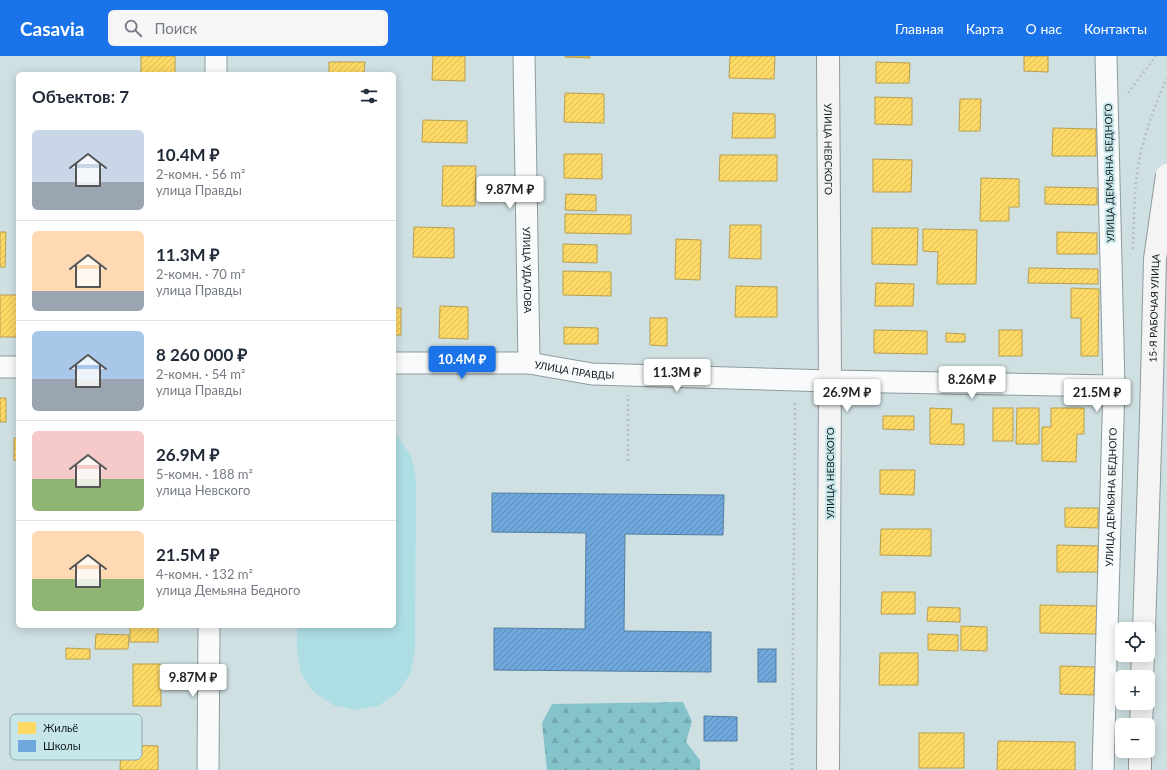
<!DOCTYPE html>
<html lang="ru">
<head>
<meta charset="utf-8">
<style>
  body { margin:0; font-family:Lato,sans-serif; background:#f6f6f7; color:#1f2937; height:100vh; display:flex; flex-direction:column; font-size:15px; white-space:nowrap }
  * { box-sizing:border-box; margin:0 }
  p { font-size:13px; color:#747a83 }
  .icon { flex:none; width:22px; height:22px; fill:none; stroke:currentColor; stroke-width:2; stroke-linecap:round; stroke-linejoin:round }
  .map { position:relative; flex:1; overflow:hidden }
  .drawer { position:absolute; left:16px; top:16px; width:380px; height:556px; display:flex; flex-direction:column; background:#fff; border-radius:6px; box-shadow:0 2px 10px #0003 }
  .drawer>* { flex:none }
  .fabs { position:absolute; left:1115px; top:566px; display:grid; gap:8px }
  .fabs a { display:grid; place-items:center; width:40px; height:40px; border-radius:6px; background:#fff; box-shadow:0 2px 10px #0003; font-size:20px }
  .price { position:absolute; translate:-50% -34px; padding:0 9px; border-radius:4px; background:#fff; color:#222; font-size:13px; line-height:26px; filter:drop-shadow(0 1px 2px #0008) }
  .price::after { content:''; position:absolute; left:50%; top:24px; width:12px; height:9px; margin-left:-6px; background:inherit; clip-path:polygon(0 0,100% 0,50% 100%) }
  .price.selected { background:#1a73e8; color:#fff }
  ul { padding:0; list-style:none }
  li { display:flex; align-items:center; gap:12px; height:100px; padding:0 16px }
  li+li { border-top:1px solid #e0e1e3 }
  li span { display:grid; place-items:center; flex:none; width:112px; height:80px; border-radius:6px; color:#555 }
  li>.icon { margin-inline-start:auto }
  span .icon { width:48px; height:48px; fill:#fffc; stroke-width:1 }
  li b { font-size:17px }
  h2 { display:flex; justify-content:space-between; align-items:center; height:48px; padding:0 16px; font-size:17px }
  header { display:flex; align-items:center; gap:24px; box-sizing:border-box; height:56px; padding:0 20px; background:#1a73e8; color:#fff }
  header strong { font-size:19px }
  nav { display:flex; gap:22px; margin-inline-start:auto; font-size:14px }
  .search { width:280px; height:36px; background:#f6f6f7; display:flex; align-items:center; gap:10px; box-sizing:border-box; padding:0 14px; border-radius:6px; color:#747a83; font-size:15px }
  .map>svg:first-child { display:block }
  .forest { fill:url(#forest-firs) }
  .pitch { fill:#addee4 }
  .homes { fill:url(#homes-hatch); stroke:#b79f50 }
  .schools { fill:url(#schools-hatch); stroke:#527da2 }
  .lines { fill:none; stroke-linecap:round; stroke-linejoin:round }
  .minor-casing { stroke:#8e9b9d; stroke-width:23 }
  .secondary-casing { stroke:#8e9b9d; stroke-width:24 }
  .path { stroke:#b9bfc0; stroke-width:2.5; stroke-dasharray:2 3; stroke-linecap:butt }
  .minor { stroke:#f8fafb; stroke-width:21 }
  .secondary { stroke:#f4f4f4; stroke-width:22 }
  .secondary-bridge-casing { stroke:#8e9b9d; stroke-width:24; stroke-linecap:butt }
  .path-bridge { stroke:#b9bfc0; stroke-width:2.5; stroke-dasharray:2 3; stroke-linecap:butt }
  .secondary-bridge { stroke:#f4f4f4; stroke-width:22 }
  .labels { text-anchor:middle; stroke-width:4; stroke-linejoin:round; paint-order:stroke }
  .street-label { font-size:10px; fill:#0e191b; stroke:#c7e6ea }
  .key { fill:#c7e6ea; stroke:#90a8ac; stroke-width:1 }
  .key-label { font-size:11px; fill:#0e191b }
</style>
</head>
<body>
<header>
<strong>Casavia</strong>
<div class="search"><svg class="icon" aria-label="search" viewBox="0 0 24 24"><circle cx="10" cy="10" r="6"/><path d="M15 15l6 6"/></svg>Поиск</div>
<nav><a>Главная</a><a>Карта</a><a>О нас</a><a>Контакты</a></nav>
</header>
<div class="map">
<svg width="1167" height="714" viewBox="0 0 1167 714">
  <defs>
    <pattern id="forest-firs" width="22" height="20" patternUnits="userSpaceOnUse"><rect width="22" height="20" fill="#85c3ca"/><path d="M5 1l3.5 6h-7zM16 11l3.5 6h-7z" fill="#72a7ad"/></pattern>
    <pattern id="homes-hatch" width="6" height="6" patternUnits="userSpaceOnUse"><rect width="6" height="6" fill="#ffd966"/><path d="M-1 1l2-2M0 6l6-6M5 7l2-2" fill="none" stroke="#d9ba58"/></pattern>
    <pattern id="schools-hatch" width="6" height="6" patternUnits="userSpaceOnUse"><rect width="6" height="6" fill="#6fa8dc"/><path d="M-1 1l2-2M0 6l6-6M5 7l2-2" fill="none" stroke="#5a88b2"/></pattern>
  </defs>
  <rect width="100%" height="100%" fill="#cfe0e2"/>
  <!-- forest -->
  <polygon class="forest" points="683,646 692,665 686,686 700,704 700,714 547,714 542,667 552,648"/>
  <!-- pitch -->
  <polygon class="pitch" points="394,379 399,382 412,402 416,424 415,596 410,618 397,637 378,650 355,654 333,649 314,636 301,617 297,595 297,570 394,570"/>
  <!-- homes -->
  <g class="homes">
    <rect x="141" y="0" width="34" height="18"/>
    <polygon points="433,0 465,0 465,25 432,24"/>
    <polygon points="565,0 590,0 590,2 565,1"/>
    <polygon points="730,0 775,0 774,23 729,22"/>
    <polygon points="1024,0 1048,0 1048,16 1024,15"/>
    <polygon points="329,6 365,6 364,18 329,18"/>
    <polygon points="876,6 910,7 909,27 876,27"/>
    <polygon points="565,37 604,38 604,67 564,66"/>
    <polygon points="875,41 912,42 912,69 875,68"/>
    <polygon points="960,43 981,43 980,75 959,75"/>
    <polygon points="733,57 775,58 775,82 732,82"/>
    <polygon points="423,64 467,65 467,87 422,86"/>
    <polygon points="1053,72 1096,73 1096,100 1052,100"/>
    <polygon points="564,98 602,98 602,123 564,122"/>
    <polygon points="720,99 777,99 777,125 719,125"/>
    <polygon points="873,103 912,104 911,136 873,136"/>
    <polygon points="443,110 476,110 475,150 442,150"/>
    <polygon points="981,122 1019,123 1019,151 1009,151 1009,165 980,165"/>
    <polygon points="1045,131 1097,132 1097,149 1045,148"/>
    <polygon points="566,138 596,139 596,155 565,154"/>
    <polygon points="565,158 631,159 631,178 565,177"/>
    <polygon points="730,169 761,169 761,203 729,202"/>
    <polygon points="414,171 454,172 454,202 413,201"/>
    <polygon points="872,172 918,172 917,209 872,208"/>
    <polygon points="923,173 977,174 976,228 937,228 938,196 923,195"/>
    <polygon points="0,176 6,176 5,211 0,211"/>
    <polygon points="1057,176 1097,177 1097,198 1057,198"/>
    <polygon points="676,183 701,184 700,224 675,223"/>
    <polygon points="563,188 597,189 597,207 563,206"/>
    <polygon points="1029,212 1098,213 1098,228 1028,227"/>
    <polygon points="563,215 611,216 611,240 563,239"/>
    <polygon points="876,227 914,228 913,250 875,250"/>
    <polygon points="736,230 777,231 777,261 735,261"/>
    <polygon points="1071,232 1099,233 1098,300 1081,300 1081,262 1071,262"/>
    <rect x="0" y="239" width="18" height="42"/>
    <polygon points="440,250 468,251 468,283 439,282"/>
    <rect x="394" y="252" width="7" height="27"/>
    <polygon points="650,262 667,262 667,290 650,289"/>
    <polygon points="564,271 598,272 598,288 564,288"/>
    <polygon points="874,274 927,275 927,298 874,297"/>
    <rect x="999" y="274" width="23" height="26"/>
    <polygon points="946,277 965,278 965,286 946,286"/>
    <rect x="0" y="342" width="6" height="24"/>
    <polygon points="930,352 952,353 951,368 964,368 964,389 930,388"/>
    <rect x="993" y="352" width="20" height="33"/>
    <polygon points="1017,352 1039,352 1039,388 1016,388"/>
    <polygon points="1051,352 1084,352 1084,378 1077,378 1076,406 1042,405 1042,371 1051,371"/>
    <polygon points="883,360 914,360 914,374 883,373"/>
    <polygon points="14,382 18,382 18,405 14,404"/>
    <polygon points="880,414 915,414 914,439 880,438"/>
    <polygon points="1065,452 1098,452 1098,472 1065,471"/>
    <polygon points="881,473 931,473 931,500 880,499"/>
    <polygon points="1057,489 1098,490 1098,516 1057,516"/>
    <polygon points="882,536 915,536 915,558 881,558"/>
    <polygon points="1040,549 1097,550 1096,578 1040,577"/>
    <polygon points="928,551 960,552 960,566 927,565"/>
    <rect x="130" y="570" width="28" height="16"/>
    <polygon points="961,570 987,571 987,595 961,594"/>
    <polygon points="96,578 129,579 128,593 95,593"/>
    <polygon points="928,578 958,579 958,595 928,594"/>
    <polygon points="66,592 90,593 90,603 66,603"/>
    <polygon points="880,597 918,597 918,629 879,629"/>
    <rect x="133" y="608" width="28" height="42"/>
    <polygon points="1060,610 1095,611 1094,639 1060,638"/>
    <rect x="919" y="677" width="45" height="35"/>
    <polygon points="998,685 1075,686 1075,714 997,714"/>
    <polygon points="121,689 158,690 158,714 120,714"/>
  </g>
  <!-- schools -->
  <g class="schools">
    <polygon points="492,437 724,439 723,479 625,478 624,575 711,576 711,616 494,614 494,572 585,573 586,477 492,476"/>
    <rect x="758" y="593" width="18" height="33"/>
    <polygon points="704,660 737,661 737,685 704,685"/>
  </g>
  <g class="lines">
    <!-- minor casing -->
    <g class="minor-casing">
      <g id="minor">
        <path id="s1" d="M524,0L529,307"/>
        <polyline points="216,18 216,0"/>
        <path id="s2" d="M394,307H529L592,318L830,325L1114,330"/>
        <polyline points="0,311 18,311"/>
        <polyline points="208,714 209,570"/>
        <path id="s3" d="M1103,714L1114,330L1106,0"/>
      </g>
    </g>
    <!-- secondary casing -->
    <g class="secondary-casing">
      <g id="secondary">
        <path id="s4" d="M828,0L830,325L828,714"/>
        <polyline points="1144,573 1151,362"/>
        <polyline points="1142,621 1143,599"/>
        <polyline points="1141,669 1142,647"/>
        <polyline points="1140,714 1140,695"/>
      </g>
    </g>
    <!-- path -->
    <g class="path">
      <polyline points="1128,37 1156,0"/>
      <polyline points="628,405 628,339"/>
      <polyline points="792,714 795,345"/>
    </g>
    <!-- minor -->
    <use href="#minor" class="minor"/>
    <!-- secondary -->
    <use href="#secondary" class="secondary"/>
    <!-- secondary-bridge casing -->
    <g class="secondary-bridge-casing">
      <g id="secondary-bridge">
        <path id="s5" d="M1151,362L1155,203L1167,119"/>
      </g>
    </g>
    <!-- path-bridge -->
    <path class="path-bridge" d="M1133,193C1134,165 1134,137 1138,110C1144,79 1154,50 1167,22"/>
    <!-- secondary-bridge -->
    <use href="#secondary-bridge" class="secondary-bridge"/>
  </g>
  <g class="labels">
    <!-- street labels -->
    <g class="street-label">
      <text dy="4" stroke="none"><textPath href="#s4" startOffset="93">УЛИЦА НЕВСКОГО</textPath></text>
      <text transform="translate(1109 117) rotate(-91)" y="4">УЛИЦА ДЕМЬЯНА БЕДНОГО</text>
      <text dy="4" stroke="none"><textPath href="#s1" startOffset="214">УЛИЦА УДАЛОВА</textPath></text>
      <text dy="4" stroke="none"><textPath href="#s5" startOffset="110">15-Я РАБОЧАЯ УЛИЦА</textPath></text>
      <text dy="4" stroke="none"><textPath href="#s2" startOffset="181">УЛИЦА ПРАВДЫ</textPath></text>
      <text transform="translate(830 417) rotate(-90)" y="4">УЛИЦА НЕВСКОГО</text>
      <text dy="4" stroke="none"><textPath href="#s3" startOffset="273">УЛИЦА ДЕМЬЯНА БЕДНОГО</textPath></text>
    </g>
  </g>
  <!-- legend -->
  <rect x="10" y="658" width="132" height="46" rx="6" class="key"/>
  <rect x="18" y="666" width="18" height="12" fill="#ffd966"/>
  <rect x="18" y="684" width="18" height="12" fill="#6fa8dc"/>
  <g class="key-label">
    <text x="43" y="676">Жильё</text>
    <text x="43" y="694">Школы</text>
  </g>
</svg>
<div class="fabs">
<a><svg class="icon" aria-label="locate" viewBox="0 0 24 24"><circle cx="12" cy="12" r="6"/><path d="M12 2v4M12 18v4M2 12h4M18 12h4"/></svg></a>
<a>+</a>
<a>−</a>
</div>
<b class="price" style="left:510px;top:154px">9.87M ₽</b>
<b class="price selected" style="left:462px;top:324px">10.4M ₽</b>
<b class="price" style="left:677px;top:337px">11.3M ₽</b>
<b class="price" style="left:972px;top:344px">8.26M ₽</b>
<b class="price" style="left:847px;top:357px">26.9M ₽</b>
<b class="price" style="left:1097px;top:357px">21.5M ₽</b>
<b class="price" style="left:193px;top:642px">9.87M ₽</b>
<section class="drawer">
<h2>Объектов: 7<svg class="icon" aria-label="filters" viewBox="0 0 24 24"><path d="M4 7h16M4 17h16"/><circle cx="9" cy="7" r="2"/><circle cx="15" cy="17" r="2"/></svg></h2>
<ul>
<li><span style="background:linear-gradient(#c9d6e8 65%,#9aa5b1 0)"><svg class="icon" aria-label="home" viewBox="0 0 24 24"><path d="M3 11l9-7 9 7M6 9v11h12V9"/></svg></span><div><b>10.4M ₽</b><p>2-комн. · 56 m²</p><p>улица Правды</p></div></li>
<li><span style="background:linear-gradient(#ffd9b3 75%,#9aa5b1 0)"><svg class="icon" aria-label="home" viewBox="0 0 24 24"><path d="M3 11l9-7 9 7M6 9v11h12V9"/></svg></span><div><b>11.3M ₽</b><p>2-комн. · 70 m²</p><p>улица Правды</p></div></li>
<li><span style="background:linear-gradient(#a9c7e8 60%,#9aa5b1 0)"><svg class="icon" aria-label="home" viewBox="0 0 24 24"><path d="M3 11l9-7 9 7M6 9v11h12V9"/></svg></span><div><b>8 260 000 ₽</b><p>2-комн. · 54 m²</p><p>улица Правды</p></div></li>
<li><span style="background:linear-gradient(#f6c9c9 60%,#8fb573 0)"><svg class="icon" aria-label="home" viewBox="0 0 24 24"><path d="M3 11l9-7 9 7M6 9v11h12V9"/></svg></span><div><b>26.9M ₽</b><p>5-комн. · 188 m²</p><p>улица Невского</p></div></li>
<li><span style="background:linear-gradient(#ffd9b3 60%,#8fb573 0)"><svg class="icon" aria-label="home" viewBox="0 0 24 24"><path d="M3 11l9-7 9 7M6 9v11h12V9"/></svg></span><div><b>21.5M ₽</b><p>4-комн. · 132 m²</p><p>улица Демьяна Бедного</p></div></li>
</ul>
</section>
</div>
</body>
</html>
